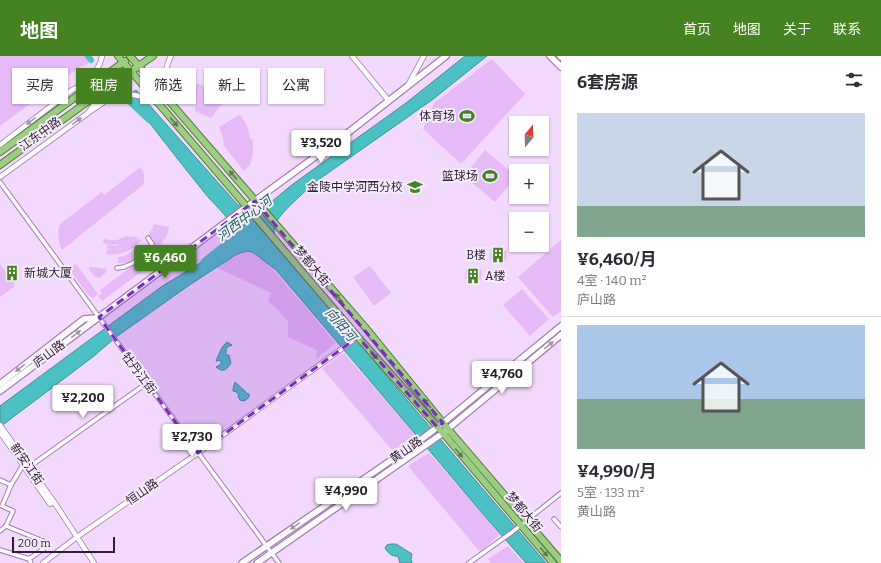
<!DOCTYPE html>
<html lang="zh">
<head>
<meta charset="utf-8">
<style>
  body { margin:0; font-family:Bitter,"Noto Sans SC",serif; background:#f7f7f7; color:#2b2b33; height:100vh; display:flex; flex-direction:column; font-size:15px; white-space:nowrap }
  * { box-sizing:border-box; margin:0 }
  p { font-size:13px; color:#7c7c81 }
  .icon { flex:none; width:22px; height:22px; fill:none; stroke:currentColor; stroke-width:2; stroke-linecap:round; stroke-linejoin:round }
  .map { position:relative; flex:1; overflow:hidden }
  .details { display:flex; flex-direction:column; background:#fff; width:320px }
  .details>* { flex:none }
  .guide { position:absolute; left:12px; top:12px; width:380px; height:36px; display:flex; gap:8px }
  .needle { width:26px; rotate:19deg }
  .tools { position:absolute; left:509px; top:60px; display:grid; gap:8px }
  .tools a { display:grid; place-items:center; width:40px; height:40px; border-radius:0px; background:#fff; box-shadow:0 1px 3px #0004; font-size:20px }
  .scale { position:absolute; left:12px; bottom:10px; width:103px; box-sizing:border-box; padding-left:4px; border:2px solid #2d1c33; border-top:0; font-size:11px; line-height:14px; white-space:nowrap; color:#2d1c33; -webkit-text-stroke:3px #f6edfa; paint-order:stroke }
  .price { position:absolute; translate:-50% -34px; padding:0 9px; border-radius:4px; background:#fff; color:#222; font-size:13px; line-height:26px; filter:drop-shadow(0 1px 2px #0008) }
  .price::after { content:''; position:absolute; left:50%; top:24px; width:12px; height:9px; margin-left:-6px; background:inherit; clip-path:polygon(0 0,100% 0,50% 100%) }
  .price.selected { background:#458322; color:#fff }
  ul { padding:0; list-style:none }
  li { display:grid; align-content:center; gap:8px; height:212px; padding:0 16px }
  li+li { border-top:1px solid #e1e1e2 }
  li span { display:grid; place-items:center; height:124px; border-radius:0px; color:#555 }
  li>.icon { margin-inline-start:auto }
  span .icon { width:72px; height:72px; fill:#fffc; stroke-width:1 }
  li b { font-size:17px }
  h2 { display:flex; justify-content:space-between; align-items:center; height:48px; padding:0 16px; font-size:17px }
  .pill { padding:0 14px; border-radius:0px; background:#fff; box-shadow:0 1px 3px #0004; font-size:14px; line-height:36px }
  .pill.selected { background:#458322; color:#fff }
  header { display:flex; align-items:center; gap:24px; box-sizing:border-box; height:56px; padding:0 20px; background:#458322; color:#fff }
  header strong { font-size:19px }
  nav { display:flex; gap:22px; margin-inline-start:auto; font-size:14px }
  main { display:flex; flex:1; min-height:0 }
  .map>svg:first-child { display:block }
  .green { fill:#e6b9f7 }
  .water { fill:#4bc1c3; stroke:#429098 }
  .lines { fill:none; stroke-linecap:round; stroke-linejoin:round }
  .river { stroke:#4bc1c3; stroke-width:6 }
  .minor-casing { stroke:#a57cb5; stroke-width:5.5 }
  .tertiary-casing { stroke:#a57cb5; stroke-width:6 }
  .secondary-casing { stroke:#a57cb5; stroke-width:8 }
  .primary-casing { stroke:#4b7a30; stroke-width:8 }
  .minor { stroke:#fff; stroke-width:3.5 }
  .tertiary { stroke:#fff; stroke-width:4.5 }
  .secondary { stroke:#fff; stroke-width:5.5 }
  .primary { stroke:#9dcd82; stroke-width:6 }
  .oneway { fill:#a099a3 }
  .oneway2 { fill:#65745a }
  .marked { fill:#7b2cbf; fill-opacity:0.2; stroke:#7b2cbf; stroke-width:3; stroke-dasharray:8 5; stroke-linejoin:round }
  .labels { text-anchor:middle; stroke-width:4; stroke-linejoin:round; paint-order:stroke }
  .poi-label { font-size:12px; fill:#2d1c33; stroke:#f6edfa; text-anchor:end }
  .street-label { font-size:12px; fill:#2d1c33; stroke:#f6edfa }
  .water-label { font-size:13px; font-style:italic; fill:#1b5c5e; stroke:#f6edfa }
</style>
</head>
<body>
<header>
<strong>地图</strong>
<nav><a>首页</a><a>地图</a><a>关于</a><a>联系</a></nav>
</header>
<main>
<div class="map">
<svg width="561" height="507" viewBox="0 0 561 507">
  <rect width="100%" height="100%" fill="#f4d9fe"/>
  <!-- green -->
  <g class="green">
    <path d="M0,0H91C89,8 88,9 80,11L0,70Z"/>
    <polygon points="492,3 525,38 461,108 423,73 434,47"/>
    <path d="M192,27C206,29 217,33 227,42L211,62L195,55V47L185,33Z"/>
    <path d="M239,59L241,60C246,67 249,74 250,83L253,84V98L250,109L244,115L224,90L223,81L219,71Z"/>
    <polygon points="485,94 516,120 495,146 464,120"/>
    <path d="M139,112L142,113L144,118V128L62,194C58,185 57,177 60,168L102,136L104,139Z"/>
    <path d="M154,168L169,171C168,181 163,187 155,193L148,181Z"/>
    <path d="M126,180L131,181L130,182L133,180L138,181L135,184L137,183L142,184C131,195 122,200 106,198L107,194H117L127,190L115,194L108,193H107V189L116,190L120,188L111,189L103,187L104,183C112,185 119,185 126,180Z"/>
    <polygon points="561,184 561,255 553,261 518,221"/>
    <polygon points="241,188 252,189 336,287 316,303 317,294 288,281 288,265 276,252 268,245 271,237 216,211"/>
    <polygon points="491,193 507,195 506,205 490,204"/>
    <path d="M134,194L138,199C132,205 126,208 118,207V201L125,200Z"/>
    <polygon points="146,199 152,205 142,213 136,206"/>
    <polygon points="0,208 14,226 14,231 0,241"/>
    <polygon points="76,208 98,238 93,242 91,241 90,241 69,213"/>
    <polygon points="135,208 141,216 102,245 98,240 102,237 100,234"/>
    <polygon points="370,210 391,237 374,250 353,221"/>
    <polygon points="90,211 107,213 106,216 100,222 95,221 89,213"/>
    <polygon points="466,213 482,214 481,224 465,223"/>
    <polygon points="522,233 549,263 530,280 503,249"/>
    <polygon points="344,297 415,378 393,395 322,312"/>
    <polygon points="429,397 500,478 480,496 408,410"/>
    <polygon points="508,490 523,507 491,507 488,503"/>
  </g>
  <!-- water -->
  <g class="water">
    <path d="M465,0H487L432,44L318,124C309,132 278,158 275,169C273,176 275,184 279,190L384,317L546,507H526L483,458L417,380L276,214L258,200L252,196L247,195L237,198L188,230L116,281L94,300L0,371V350L161,231L226,191C231,186 236,180 233,172C227,158 213,148 204,136C178,104 153,71 128,39L136,34L237,148L246,155L251,157L258,156L264,152L293,128L406,47Z"/>
    <path d="M227,286L232,289C226,291 226,293 226,299H229L231,307C227,314 223,317 216,311L221,308V306L220,304L217,305H216C219,298 221,291 227,286Z"/>
    <polygon points="235,326 245,335 246,337 249,338 249,341 246,344 243,345 240,344 238,340 239,340 237,336 236,336 233,335 233,333"/>
    <path d="M390,488H396L412,498L411,503L412,507H400L398,500C392,501 388,497 385,492L387,489Z"/>
  </g>
  <g class="lines">
    <!-- river -->
    <g class="river">
      <polyline points="88,0 91,4"/>
      <polyline points="131,47 149,64"/>
      <polyline points="204,205 237,179"/>
    </g>
    <!-- minor casing -->
    <g class="minor-casing">
      <g id="minor">
        <polyline points="0,126 120,290 279,507"/>
        <polyline points="147,196 161,215"/>
        <polyline points="117,212 124,211 133,207 151,193 152,188 148,182"/>
        <polyline points="340,294 358,281"/>
        <polyline points="29,411 147,327"/>
        <polyline points="0,424 11,429 23,409"/>
        <polyline points="11,429 2,450 13,455 6,470 43,485 45,492 29,503"/>
        <polyline points="554,463 561,471"/>
        <polyline points="0,475 6,470"/>
        <polyline points="0,494 29,503 31,507"/>
        <polyline points="469,507 511,477 561,437"/>
      </g>
    </g>
    <!-- tertiary casing -->
    <g class="tertiary-casing">
      <g id="tertiary">
        <polyline points="352,0 389,45"/>
        <path d="M81,28C91,21 100,13 102,0"/>
        <polyline points="408,29 424,0"/>
        <path d="M165,41C163,26 164,14 171,0"/>
        <polyline points="91,55 111,41 128,38 139,40 158,47"/>
        <polyline points="0,89 72,34 82,29 96,25"/>
        <polyline points="0,121 88,57 103,36"/>
        <polyline points="0,369 54,446 94,507"/>
        <polyline points="0,376 50,448 54,446"/>
        <polyline points="43,507 77,481 198,397 340,294"/>
      </g>
    </g>
    <!-- secondary casing -->
    <g class="secondary-casing">
      <g id="secondary">
        <polyline points="550,0 561,11"/>
        <polyline points="560,0 561,1"/>
        <polyline points="0,328 84,263 96,262"/>
        <polyline points="0,335 241,155 345,79 446,0"/>
        <polyline points="242,507 419,385 443,367 561,270"/>
        <polyline points="257,507 443,377 561,279"/>
      </g>
    </g>
    <!-- primary casing -->
    <g class="primary-casing">
      <g id="primary">
        <polyline points="118,0 358,281 443,377 553,507"/>
        <polyline points="130,0 365,271 448,373 561,505"/>
        <polyline points="0,96 125,5"/>
        <polyline points="0,109 105,33 153,0"/>
      </g>
    </g>
    <!-- minor -->
    <use href="#minor" class="minor"/>
    <!-- tertiary -->
    <use href="#tertiary" class="tertiary"/>
    <!-- secondary -->
    <use href="#secondary" class="secondary"/>
    <!-- primary -->
    <use href="#primary" class="primary"/>
  </g>
  <!-- one-way arrows -->
  <defs><path id="oneway-solid" d="M-6-.8H1V-3.2L6.5 0L1 3.2V.8H-6Z"/></defs>
  <g class="oneway">
    <use href="#oneway-solid" transform="translate(31 65) rotate(143)"/>
    <use href="#oneway-solid" transform="translate(77 65) rotate(-36)"/>
    <use href="#oneway-solid" transform="translate(76 278) rotate(-37)"/>
    <use href="#oneway-solid" transform="translate(549 289) rotate(-39)"/>
    <use href="#oneway-solid" transform="translate(20 312) rotate(143)"/>
    <use href="#oneway-solid" transform="translate(295 470) rotate(146)"/>
  </g>
  <g class="oneway2">
    <use href="#oneway-solid" transform="translate(174 66) rotate(50)"/>
    <use href="#oneway-solid" transform="translate(233 119) rotate(-131)"/>
    <use href="#oneway-solid" transform="translate(339 242) rotate(-131)"/>
    <use href="#oneway-solid" transform="translate(374 299) rotate(49)"/>
    <use href="#oneway-solid" transform="translate(427 347) rotate(-129)"/>
    <use href="#oneway-solid" transform="translate(459 397) rotate(50)"/>
    <use href="#oneway-solid" transform="translate(544 496) rotate(50)"/>
  </g>
  <!-- marked area -->
  <path class="marked" d="M255,145L443,367L437,371L358,281L198,397L99,261Z"/>
  <!-- icons -->
  <defs>
    <g id="stadium-bare" transform="scale(1.2)"><path d="M0-5a6.5 5 0 1 0 0 10a6.5 5 0 1 0 0-10ZM-3.5-1.8h7v3.6h-7Z" fill="#458322" stroke="#f6edfa" stroke-width="2.5" paint-order="stroke"/></g>
    <g id="school-bare" transform="scale(1.2)"><path d="M0-5L7-2L0 1L-7-2ZM-4 1L0 2.5L4 1V4Q0 6-4 4Z" fill="#458322" stroke="#f6edfa" stroke-width="2.5" paint-order="stroke"/></g>
    <g id="building-bare" transform="scale(1.2)"><path d="M-4-6H4V6H1V3H-1V6H-4ZM-2.5-4.3h1.7v1.8h-1.7ZM.8-4.3h1.7v1.8H.8ZM-2.5-1h1.7V.8h-1.7ZM.8-1h1.7V.8H.8Z" fill="#458322" stroke="#f6edfa" stroke-width="2.5" paint-order="stroke"/></g>
  </defs>
  <g fill-rule="evenodd">
    <use href="#stadium-bare" x="467" y="60"/>
    <use href="#stadium-bare" x="490" y="120"/>
    <use href="#school-bare" x="415" y="131"/>
    <use href="#building-bare" x="498" y="199"/>
    <use href="#building-bare" x="12" y="217"/>
    <use href="#building-bare" x="473" y="220"/>
  </g>
  <g class="labels">
    <!-- poi labels -->
    <g class="poi-label">
      <text x="455" y="64">体育场</text>
      <text x="478" y="124">篮球场</text>
      <text x="403" y="135">金陵中学河西分校</text>
      <text x="486" y="203">B楼</text>
      <text x="24" y="221" text-anchor="start">新城大厦</text>
      <text x="485" y="224" text-anchor="start">A楼</text>
    </g>
    <!-- street labels -->
    <g class="street-label">
      <text transform="translate(40 78) rotate(-36)" y="4">江东中路</text>
      <text transform="translate(312 210) rotate(50)" y="4">梦都大街</text>
      <text transform="translate(49 298) rotate(-37)" y="4">庐山路</text>
      <text transform="translate(139 317) rotate(53)" y="4">牡丹江街</text>
      <text transform="translate(406 394) rotate(-35)" y="4">黄山路</text>
      <text transform="translate(27 408) rotate(55)" y="4">新安江街</text>
      <text transform="translate(142 436) rotate(-35)" y="4">恒山路</text>
      <text transform="translate(524 456) rotate(50)" y="4">梦都大街</text>
    </g>
    <!-- water labels -->
    <g class="water-label">
      <text transform="translate(244 162) rotate(-37)" y="5">河西中心河</text>
      <text transform="translate(341 268) rotate(49)" y="5">向阳河</text>
    </g>
  </g>
</svg>
<div class="tools">
<a><svg class="needle" viewBox="-14 -14 28 28"><path d="M0-13l5 13h-10z" fill="#e53935"/><path d="M0 13l5-13h-10z" fill="#7c7c81"/></svg></a>
<a>+</a>
<a>−</a>
</div>
<div class="scale">200 m</div>
<b class="price" style="left:321px;top:108px">¥3,520</b>
<b class="price selected" style="left:165px;top:223px">¥6,460</b>
<b class="price" style="left:502px;top:339px">¥4,760</b>
<b class="price" style="left:83px;top:363px">¥2,200</b>
<b class="price" style="left:192px;top:402px">¥2,730</b>
<b class="price" style="left:346px;top:456px">¥4,990</b>
<div class="guide">
<a class="pill">买房</a>
<a class="pill selected">租房</a>
<a class="pill">筛选</a>
<a class="pill">新上</a>
<a class="pill">公寓</a>
</div>
</div>
<section class="details">
<h2>6套房源<svg class="icon" aria-label="filters" viewBox="0 0 24 24"><path d="M4 7h16M4 17h16"/><circle cx="9" cy="7" r="2"/><circle cx="15" cy="17" r="2"/></svg></h2>
<ul>
<li><span style="background:linear-gradient(#c9d6e8 75%,#7fa58c 0)"><svg class="icon" aria-label="home" viewBox="0 0 24 24"><path d="M3 11l9-7 9 7M6 9v11h12V9"/></svg></span><div><b>¥6,460/月</b><p>4室 · 140 m²</p><p>庐山路</p></div></li>
<li><span style="background:linear-gradient(#a9c7e8 60%,#7fa58c 0)"><svg class="icon" aria-label="home" viewBox="0 0 24 24"><path d="M3 11l9-7 9 7M6 9v11h12V9"/></svg></span><div><b>¥4,990/月</b><p>5室 · 133 m²</p><p>黄山路</p></div></li>
</ul>
</section>
</main>
</body>
</html>
